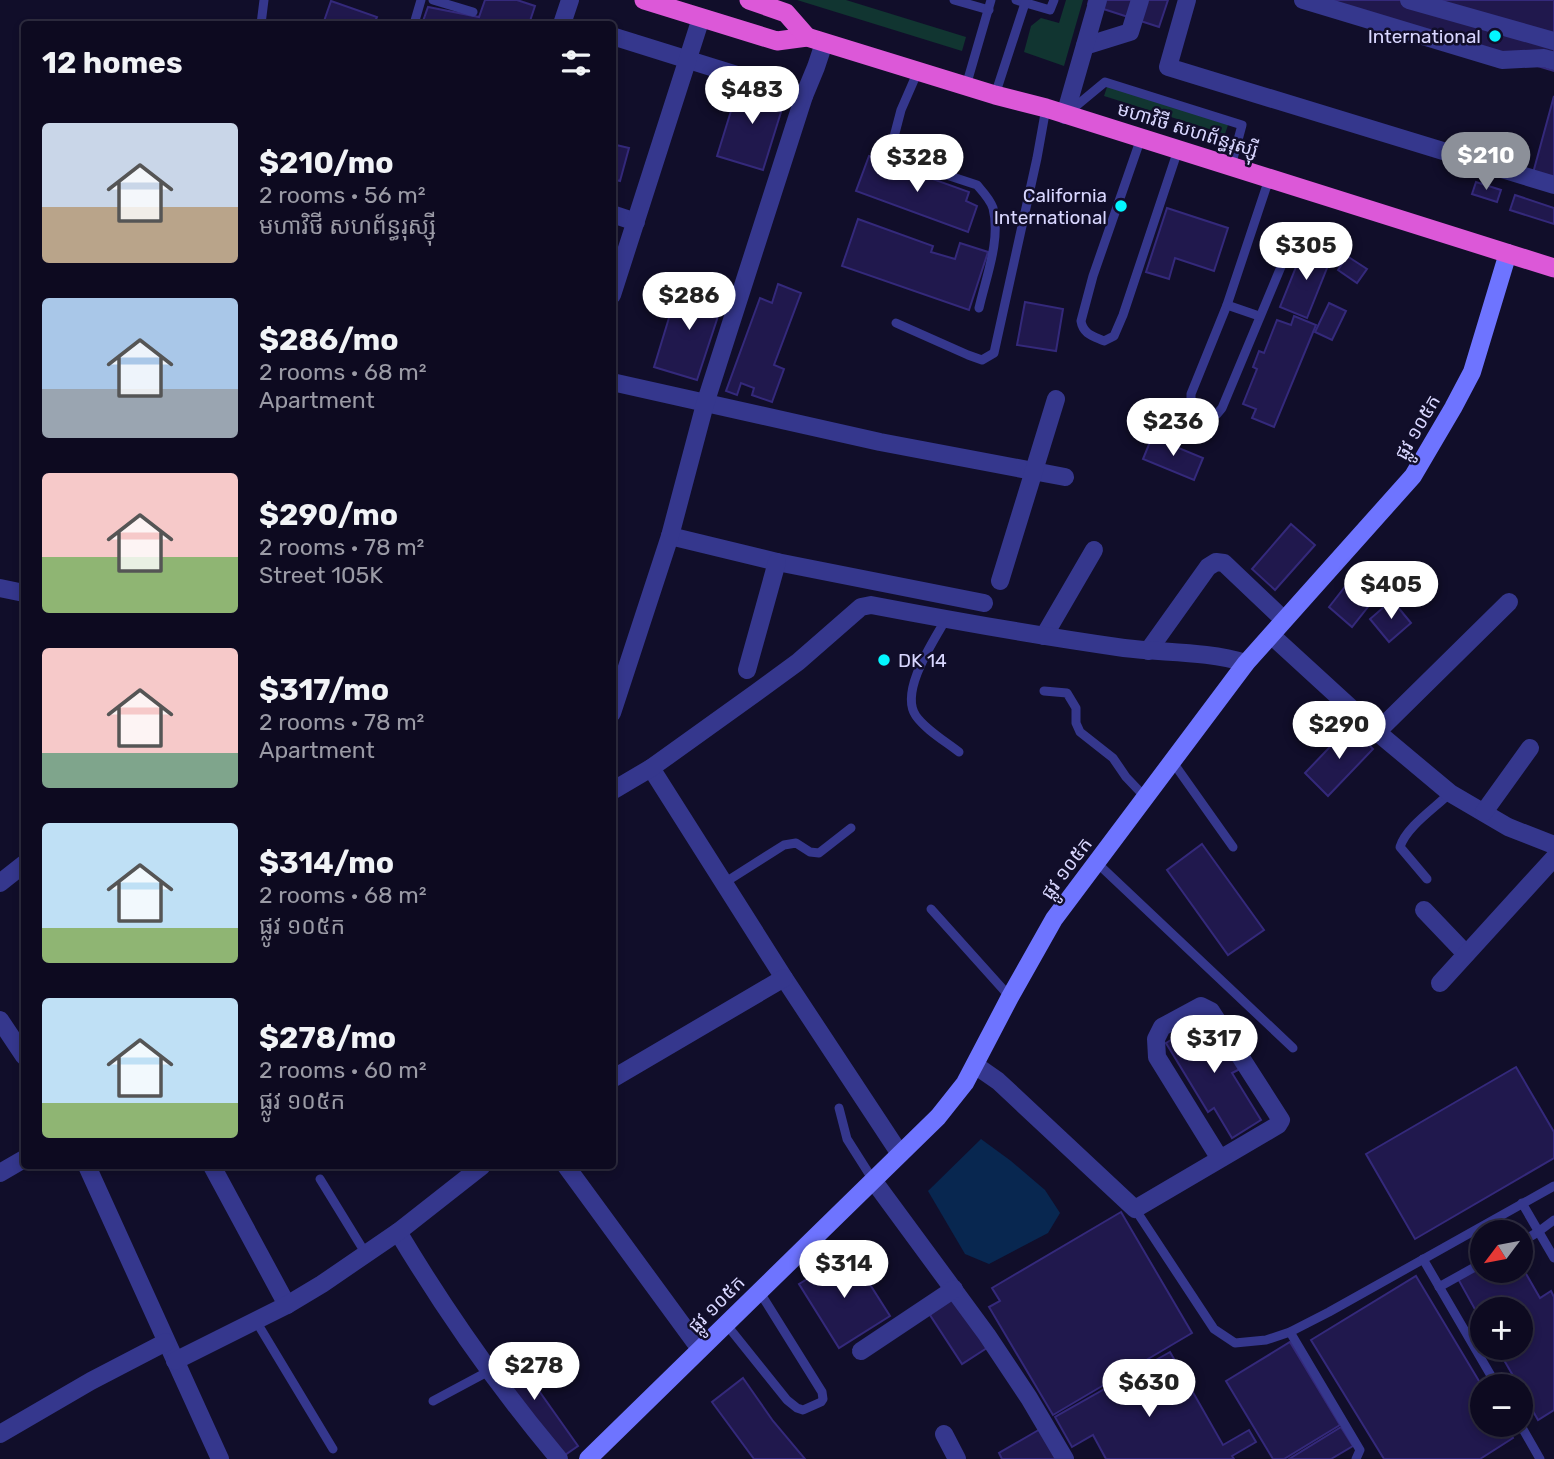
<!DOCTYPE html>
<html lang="en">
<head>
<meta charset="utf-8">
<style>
  body { margin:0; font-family:Rubik,"Noto Sans Khmer",sans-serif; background:#1b182d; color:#f1f3f6; height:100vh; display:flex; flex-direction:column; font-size:26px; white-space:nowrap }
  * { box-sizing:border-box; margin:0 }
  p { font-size:23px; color:#9a9aa5 }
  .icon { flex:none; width:38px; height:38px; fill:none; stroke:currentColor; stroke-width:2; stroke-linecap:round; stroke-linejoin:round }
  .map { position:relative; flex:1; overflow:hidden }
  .side { position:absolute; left:21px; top:21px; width:595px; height:1148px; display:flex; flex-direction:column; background:#0d0a20; border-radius:7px; box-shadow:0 4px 10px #0003,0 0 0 2px #2d2b3e }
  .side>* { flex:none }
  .needle { width:46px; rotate:238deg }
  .buttons { position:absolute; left:1470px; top:1220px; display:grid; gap:14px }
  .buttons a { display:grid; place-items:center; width:63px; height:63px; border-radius:50%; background:#0d0a20; box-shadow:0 4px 10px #0003,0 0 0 2px #2d2b3e; font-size:35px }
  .price { position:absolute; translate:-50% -60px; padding:0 16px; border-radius:24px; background:#fff; color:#222; font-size:23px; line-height:46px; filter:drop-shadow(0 2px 4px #0008) }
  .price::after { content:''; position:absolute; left:50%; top:42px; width:21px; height:16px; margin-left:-10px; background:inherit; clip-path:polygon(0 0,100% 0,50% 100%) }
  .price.selected { background:#8c9099; color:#fff }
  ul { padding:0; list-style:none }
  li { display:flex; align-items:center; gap:21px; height:175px; padding:0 21px }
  li span { display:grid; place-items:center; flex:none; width:196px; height:140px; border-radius:7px; color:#555 }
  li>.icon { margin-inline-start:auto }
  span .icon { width:84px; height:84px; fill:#fffc; stroke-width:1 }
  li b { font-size:30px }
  h2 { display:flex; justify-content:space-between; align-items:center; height:84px; padding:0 21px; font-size:30px }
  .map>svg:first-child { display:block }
  .green { fill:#113531 }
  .water { fill:#082750 }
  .building { fill:#20184d; stroke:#34297b; stroke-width:2 }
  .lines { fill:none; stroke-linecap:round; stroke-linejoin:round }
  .service { stroke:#35378d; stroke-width:9 }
  .minor { stroke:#35378d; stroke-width:18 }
  .secondary { stroke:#6e74ff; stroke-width:18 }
  .trunk { stroke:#dc58d8; stroke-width:19 }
  .poi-dot { fill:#03f6ff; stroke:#110e2a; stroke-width:2.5 }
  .labels { text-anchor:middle; stroke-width:5; stroke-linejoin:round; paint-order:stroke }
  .poi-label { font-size:19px; fill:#d9d7ff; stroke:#110e2a; text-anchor:end }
  .street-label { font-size:19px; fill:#d9d7ff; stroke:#110e2a }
</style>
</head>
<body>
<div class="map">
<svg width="1554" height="1459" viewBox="0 0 1554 1459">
  <rect width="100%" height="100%" fill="#110e2a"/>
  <!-- green -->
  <g class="green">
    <polygon points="797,0 846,0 966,37 962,51"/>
    <polygon points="1066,0 1083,0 1064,66 1024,52 1031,26 1041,18 1059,23"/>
    <polygon points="1108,84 1229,122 1225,134 1104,96"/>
  </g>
  <!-- water -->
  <polygon class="water" points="981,1139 1011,1161 1045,1190 1060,1213 1048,1233 989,1264 965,1254 928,1191"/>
  <!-- building -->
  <g class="building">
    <polygon points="485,0 517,0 535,6 529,24 422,24 428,7 479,17"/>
    <polygon points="1089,0 1168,0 1159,27 1088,4"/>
    <polygon points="1318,0 1554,0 1554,71"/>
    <polygon points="331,1 377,17 374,24 323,24"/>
    <polygon points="740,82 786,96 763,170 717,156"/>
    <polygon points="1554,96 1554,179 1533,173"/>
    <polygon points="612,144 629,148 620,181 612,179"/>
    <polygon points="869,156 969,192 966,201 977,206 968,232 856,191"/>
    <polygon points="1476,182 1501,190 1497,202 1472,194"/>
    <polygon points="1515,195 1554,208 1554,224 1510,210"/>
    <polygon points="1167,208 1228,228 1214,271 1175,258 1169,279 1146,272"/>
    <polygon points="858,219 933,246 931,252 955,259 960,243 988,252 969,310 842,266"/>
    <polygon points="1304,247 1331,258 1307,318 1280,307"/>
    <polygon points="1347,256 1367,269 1357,283 1338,270"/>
    <polygon points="778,284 801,293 774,365 784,369 772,402 752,395 754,388 741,383 737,395 726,391 760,298 772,303"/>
    <polygon points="679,285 724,298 697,380 654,367"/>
    <polygon points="1025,302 1063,309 1056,351 1017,345"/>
    <polygon points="1329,303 1346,311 1332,340 1315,332"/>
    <polygon points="1294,316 1316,325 1274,427 1252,418 1256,409 1243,404 1257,369 1253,367 1259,351 1264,353 1277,320 1291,325"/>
    <polygon points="1152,437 1203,458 1194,480 1143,459"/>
    <polygon points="1291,524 1315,545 1275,590 1252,569"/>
    <polygon points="1359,569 1383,588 1352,627 1329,607"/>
    <polygon points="1392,600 1411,623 1389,642 1370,619"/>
    <polygon points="1350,726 1373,749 1328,796 1305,773"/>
    <polygon points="1202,844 1264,930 1228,955 1167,870"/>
    <polygon points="1210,1016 1242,1068 1232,1073 1261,1120 1232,1138 1214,1108 1208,1112 1166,1043"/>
    <polygon points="1516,1067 1554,1132 1554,1158 1415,1239 1366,1154"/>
    <polygon points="1121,1212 1192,1333 1053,1415 989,1307 1000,1301 992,1288"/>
    <polygon points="850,1253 890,1316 839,1348 799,1284"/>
    <polygon points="1482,1263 1482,1270 1521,1270 1521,1265 1540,1298 1551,1291 1554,1297 1554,1410 1538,1420 1521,1390 1521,1386 1519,1386 1497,1348 1521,1348 1521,1309 1482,1309 1482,1322 1457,1277"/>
    <polygon points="1416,1276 1482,1386 1482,1424 1505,1424 1513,1438 1480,1459 1384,1459 1311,1340"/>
    <polygon points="954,1289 990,1346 962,1364 930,1315"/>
    <polygon points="1290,1342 1340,1425 1284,1459 1273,1459 1226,1381"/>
    <polygon points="508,1347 578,1446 562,1457 491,1359"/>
    <polygon points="1170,1352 1223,1445 1249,1430 1256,1442 1232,1456 1234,1459 1106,1459 1093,1435 1072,1447 1055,1417"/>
    <polygon points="743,1378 773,1421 805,1459 754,1459 712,1402"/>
    <polygon points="1341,1427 1353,1446 1331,1459 1289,1459"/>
    <polygon points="1042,1428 1060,1459 1002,1459 999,1453"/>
  </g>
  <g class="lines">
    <!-- service -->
    <g class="service">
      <polyline points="433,0 473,12"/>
      <polyline points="954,0 989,10"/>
      <polyline points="1016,0 1050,10 1054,0"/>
      <polyline points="261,24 264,0"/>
      <polyline points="414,24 421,0"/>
      <path d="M918,71L901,110L889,156L977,185C983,192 990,199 993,208C1001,240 986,277 979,308"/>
      <polyline points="966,86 991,0"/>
      <polyline points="995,95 1026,0"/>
      <polyline points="1070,111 1105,82 1242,125 1231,166"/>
      <path d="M1141,138L1093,276L1081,321C1083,334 1093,336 1104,341L1114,336L1123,315L1178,150"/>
      <polyline points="1269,179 1227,305 1191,394 1191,403 1197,408 1213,416 1217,414 1222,408 1283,262"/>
      <polyline points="1227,305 1259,316"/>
      <polyline points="896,323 968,355 982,360 994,353 1037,158 1046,108"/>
      <path d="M946,619C933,642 899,692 916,716C926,730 945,741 959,752"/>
      <polyline points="1044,691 1067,693 1076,708 1076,723 1080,732 1113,758 1126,777 1145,797"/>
      <polyline points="1172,761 1233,847"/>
      <polyline points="1096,862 1293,1048"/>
      <path d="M1427,879L1400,847C1406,827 1435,808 1450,793"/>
      <polyline points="724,883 784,845 796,843 810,852 819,853 851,828"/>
      <polyline points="931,909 1010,997"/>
      <polyline points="839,1108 847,1139 873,1180"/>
      <polyline points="320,1179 366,1254"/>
      <polyline points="1522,1203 1554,1258"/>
      <polyline points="1135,1209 1214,1329 1235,1343 1266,1340 1290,1332 1329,1312 1554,1186"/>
      <polyline points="1521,1242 1538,1232 1554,1220"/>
      <polyline points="1423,1259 1497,1386"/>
      <polyline points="1439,1287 1482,1263"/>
      <polyline points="256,1321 333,1449"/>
      <polyline points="726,1324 787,1400 797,1408 803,1410 821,1402 823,1399 822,1392 759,1291"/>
      <polyline points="1290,1332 1360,1450 1356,1459"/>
      <polyline points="433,1401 489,1371"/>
      <polyline points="1520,1424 1540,1459"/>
    </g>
    <!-- minor -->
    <g class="minor">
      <polyline points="1187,0 1168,67 1554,185"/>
      <polyline points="1303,0 1502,60 1544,58 1554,61"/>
      <polyline points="1409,0 1554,41"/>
      <polyline points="562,24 570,0"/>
      <polyline points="612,36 804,96"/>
      <polyline points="1085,46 1130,32 1140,0"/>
      <polyline points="1065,115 1098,0"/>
      <polyline points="612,214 636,222"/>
      <polyline points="612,295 701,18"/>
      <polyline points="612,382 880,442 1065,477"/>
      <polyline points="670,536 777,562 984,603"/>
      <polyline points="1000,581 1056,399"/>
      <polyline points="0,588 24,593"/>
      <polyline points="1271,635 1377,732 1450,793 1508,827 1554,845"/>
      <polyline points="1044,636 1094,550"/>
      <polyline points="1148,651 1208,567 1216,562 1224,563 1284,620"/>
      <polyline points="747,670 777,562"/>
      <polyline points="612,713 670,536 705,404 804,96 816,67 824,43"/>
      <polyline points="1377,732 1509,602"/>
      <polyline points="651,768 784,978 900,1154"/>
      <path d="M612,791L651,768L757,692L798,662L861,607L871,605C955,621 1039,636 1124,648C1165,653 1207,651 1246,663"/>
      <polyline points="1484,812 1530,748"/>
      <polyline points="0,883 24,864"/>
      <polyline points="1424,910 1466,954"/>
      <polyline points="1440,983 1554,858"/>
      <polyline points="0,1020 24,1056"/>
      <polyline points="975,1065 998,1081 1135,1209 1278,1125 1281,1120 1211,1011 1201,1006 1162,1027 1156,1039 1157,1057 1220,1159"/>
      <polyline points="612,1079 784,978"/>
      <polyline points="87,1166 220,1459"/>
      <polyline points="212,1166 287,1305"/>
      <polyline points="566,1166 700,1349"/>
      <polyline points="0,1173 24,1159"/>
      <polyline points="873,1180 987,1335 1029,1398 1065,1459"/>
      <path d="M398,1232C446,1312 499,1388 559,1459"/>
      <polyline points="861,1351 954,1289"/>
      <polyline points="175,1361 287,1305 322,1284 398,1232 482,1166"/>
      <polyline points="0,1434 91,1381 166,1342"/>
      <polyline points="944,1434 957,1459"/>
    </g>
    <!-- secondary -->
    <polyline class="secondary" points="588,1459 938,1117 965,1083 1010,997 1054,919 1246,663 1413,476 1453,408 1472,372 1508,253"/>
    <!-- trunk -->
    <g class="trunk">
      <polyline points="644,0 777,41 807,37 995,95 1046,108 1554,268"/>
      <polyline points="749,0 786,13 807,37"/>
    </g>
  </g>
  <!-- markers -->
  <g class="poi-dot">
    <circle cx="1495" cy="36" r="7"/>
    <circle cx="1121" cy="206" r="7"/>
    <circle cx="884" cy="660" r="7"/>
  </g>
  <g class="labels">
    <!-- poi labels -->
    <g class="poi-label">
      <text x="1481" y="43">International</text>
      <text x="1107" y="202">California<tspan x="1107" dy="22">International</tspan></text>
      <text x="898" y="667" text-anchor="start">DK 14</text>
    </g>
    <!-- street labels -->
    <g class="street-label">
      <text transform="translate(1188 129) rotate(17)" y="7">មហាវិថី សហព័ន្ធរុស្ស៊ី</text>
      <text transform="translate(1417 427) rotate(-60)" y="7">ផ្លូវ ១០៥ក</text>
      <text transform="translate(1066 868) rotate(-53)" y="7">ផ្លូវ ១០៥ក</text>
      <text transform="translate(716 1304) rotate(-45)" y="7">ផ្លូវ ១០៥ក</text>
    </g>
  </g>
</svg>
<div class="buttons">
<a><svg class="needle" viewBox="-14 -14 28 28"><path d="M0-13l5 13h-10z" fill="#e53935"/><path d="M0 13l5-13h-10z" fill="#9a9aa5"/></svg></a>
<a>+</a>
<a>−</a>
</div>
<b class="price" style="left:752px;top:126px">$483</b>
<b class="price selected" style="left:1486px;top:192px">$210</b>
<b class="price" style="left:917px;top:194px">$328</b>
<b class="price" style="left:1306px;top:282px">$305</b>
<b class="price" style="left:689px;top:332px">$286</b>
<b class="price" style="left:1173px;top:458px">$236</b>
<b class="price" style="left:1391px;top:621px">$405</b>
<b class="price" style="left:1339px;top:761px">$290</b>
<b class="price" style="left:1214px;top:1075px">$317</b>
<b class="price" style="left:844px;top:1300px">$314</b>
<b class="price" style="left:534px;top:1402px">$278</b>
<b class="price" style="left:1149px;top:1419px">$630</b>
<section class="side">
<h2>12 homes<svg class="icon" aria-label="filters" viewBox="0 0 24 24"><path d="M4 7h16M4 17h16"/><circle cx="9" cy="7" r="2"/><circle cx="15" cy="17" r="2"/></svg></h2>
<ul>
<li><span style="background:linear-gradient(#c9d6e8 60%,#b9a48a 0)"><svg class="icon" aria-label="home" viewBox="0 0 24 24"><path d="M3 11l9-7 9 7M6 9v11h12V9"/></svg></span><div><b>$210/mo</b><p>2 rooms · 56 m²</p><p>មហាវិថី សហព័ន្ធរុស្ស៊ី</p></div></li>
<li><span style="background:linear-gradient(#a9c7e8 65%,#9aa5b1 0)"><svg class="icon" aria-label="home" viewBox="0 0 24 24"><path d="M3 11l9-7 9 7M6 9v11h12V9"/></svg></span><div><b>$286/mo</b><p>2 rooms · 68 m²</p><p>Apartment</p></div></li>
<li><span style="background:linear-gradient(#f6c9c9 60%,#8fb573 0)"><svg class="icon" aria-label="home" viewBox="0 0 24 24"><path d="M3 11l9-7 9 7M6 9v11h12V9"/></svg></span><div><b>$290/mo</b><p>2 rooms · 78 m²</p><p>Street 105K</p></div></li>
<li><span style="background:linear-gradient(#f6c9c9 75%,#7fa58c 0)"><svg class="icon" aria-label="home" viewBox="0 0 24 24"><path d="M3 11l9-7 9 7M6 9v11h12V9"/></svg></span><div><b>$317/mo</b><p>2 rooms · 78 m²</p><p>Apartment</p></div></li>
<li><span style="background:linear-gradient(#bfe0f5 75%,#8fb573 0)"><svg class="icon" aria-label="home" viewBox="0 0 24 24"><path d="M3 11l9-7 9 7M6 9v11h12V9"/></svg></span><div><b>$314/mo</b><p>2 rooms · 68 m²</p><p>ផ្លូវ ១០៥ក</p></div></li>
<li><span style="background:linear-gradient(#bfe0f5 75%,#8fb573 0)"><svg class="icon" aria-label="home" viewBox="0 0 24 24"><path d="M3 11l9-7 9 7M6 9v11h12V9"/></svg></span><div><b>$278/mo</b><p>2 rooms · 60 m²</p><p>ផ្លូវ ១០៥ក</p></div></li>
</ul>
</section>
</div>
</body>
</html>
